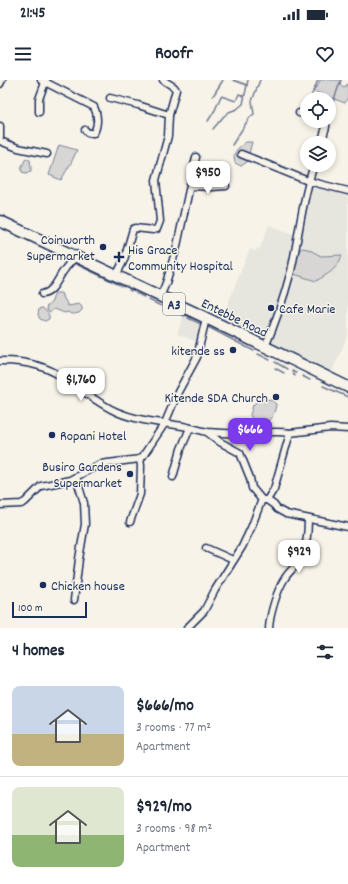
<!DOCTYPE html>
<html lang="en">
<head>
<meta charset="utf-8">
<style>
  body { margin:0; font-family:Dekko,sans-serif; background:#f2f2f3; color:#1f2937; height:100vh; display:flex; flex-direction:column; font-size:15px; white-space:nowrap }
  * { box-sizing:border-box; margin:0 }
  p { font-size:13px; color:#747a83 }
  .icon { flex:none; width:22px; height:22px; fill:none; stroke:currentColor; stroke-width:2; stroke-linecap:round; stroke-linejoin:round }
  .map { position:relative; height:548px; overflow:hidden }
  .sheet { display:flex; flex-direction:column; background:#fff; flex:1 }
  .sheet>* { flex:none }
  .controls { position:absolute; left:300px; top:12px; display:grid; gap:8px }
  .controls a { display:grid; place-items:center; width:36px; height:36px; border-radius:50%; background:#fff; box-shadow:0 2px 6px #0003; font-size:20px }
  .scale { position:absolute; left:12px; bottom:10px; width:75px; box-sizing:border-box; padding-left:4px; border:2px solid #1b2f5e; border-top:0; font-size:11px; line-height:14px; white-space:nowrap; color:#1b2f5e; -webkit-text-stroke:3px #f7f3e8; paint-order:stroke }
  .price { position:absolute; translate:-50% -34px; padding:0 9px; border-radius:8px; background:#fff; color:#222; font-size:13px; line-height:26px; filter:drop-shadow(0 1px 2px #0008) }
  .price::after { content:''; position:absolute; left:50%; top:24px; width:12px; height:9px; margin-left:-6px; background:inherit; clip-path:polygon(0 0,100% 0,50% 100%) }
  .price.selected { background:#7c3aed; color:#fff }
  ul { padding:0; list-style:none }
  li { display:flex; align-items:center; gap:12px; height:100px; padding:0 12px }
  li+li { border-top:1px solid #e0e1e3 }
  li span { display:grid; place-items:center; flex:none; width:112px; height:80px; border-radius:8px; color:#555 }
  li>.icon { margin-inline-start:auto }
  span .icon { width:48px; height:48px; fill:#fffc; stroke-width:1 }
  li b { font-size:17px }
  h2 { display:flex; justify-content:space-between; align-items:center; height:48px; padding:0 12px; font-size:17px }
  .status { display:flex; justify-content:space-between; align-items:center; height:28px; padding:0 20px; background:#fff; direction:ltr }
  .status svg { height:11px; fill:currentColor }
  header { display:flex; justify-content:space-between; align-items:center; height:52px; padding:0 12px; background:#fff; font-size:18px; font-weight:700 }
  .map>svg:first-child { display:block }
  .built { fill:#e6e5de }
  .green { fill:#d7d6d4; stroke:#798299 }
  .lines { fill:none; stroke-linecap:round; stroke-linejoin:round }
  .stream { stroke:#727c95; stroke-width:1.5 }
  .minor-casing { stroke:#1b2f5e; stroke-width:9 }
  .primary-casing { stroke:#1b2f5e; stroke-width:13 }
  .minor { stroke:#f7f3e8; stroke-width:6 }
  .primary { stroke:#f7f3e8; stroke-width:10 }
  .poi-dot { fill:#1b2f5e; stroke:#f7f3e8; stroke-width:1.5 }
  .labels { text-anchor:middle; stroke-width:3; stroke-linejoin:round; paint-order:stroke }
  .shield { fill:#f7f3e8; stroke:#5d6a87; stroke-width:1 }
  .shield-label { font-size:13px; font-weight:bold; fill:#1b2f5e }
  .poi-label { font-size:14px; fill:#1b2f5e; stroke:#f7f3e8; text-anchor:end }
  .street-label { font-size:14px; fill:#1b2f5e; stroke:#f7f3e8 }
</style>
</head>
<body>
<div class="status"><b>21:45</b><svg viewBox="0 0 49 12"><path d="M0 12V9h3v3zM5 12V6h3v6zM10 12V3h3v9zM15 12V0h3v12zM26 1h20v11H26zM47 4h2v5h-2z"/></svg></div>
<header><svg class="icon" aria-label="menu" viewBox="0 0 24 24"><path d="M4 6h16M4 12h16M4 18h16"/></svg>Roofr<svg class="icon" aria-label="heart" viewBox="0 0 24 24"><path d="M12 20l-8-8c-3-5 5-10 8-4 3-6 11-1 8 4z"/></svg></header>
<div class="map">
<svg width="348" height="548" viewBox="0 0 348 548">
  <rect width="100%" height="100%" fill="#f7f3e8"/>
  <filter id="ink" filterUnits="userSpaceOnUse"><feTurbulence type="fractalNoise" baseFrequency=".025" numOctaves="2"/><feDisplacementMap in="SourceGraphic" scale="8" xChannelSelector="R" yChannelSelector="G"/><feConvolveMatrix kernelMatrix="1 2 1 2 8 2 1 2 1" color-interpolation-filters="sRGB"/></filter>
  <g filter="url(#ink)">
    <!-- built -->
    <g class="built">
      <polygon points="310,104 348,113 348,255 331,294 269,265 272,255 283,229 296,174"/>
      <polygon points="269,145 296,155 285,206 266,261 221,240 250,169 256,171 257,168 260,169"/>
      <polygon points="185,233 202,243 198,262 177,254"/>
    </g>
    <!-- green -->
    <g class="green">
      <polygon points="320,0 341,0 340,5 344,8 348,3 348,17 345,23 313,11 314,8 317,7"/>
      <path d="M246,62H252L247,82L241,86L235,83C232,71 237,69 246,62Z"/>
      <polygon points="59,65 77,70 71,83 61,100 49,95"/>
      <polygon points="26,78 30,80 31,87 31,91 26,93 22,92 21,88"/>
      <path d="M302,168L308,169L321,176L342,175C338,189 328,194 316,201L294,194L298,172Z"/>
      <path d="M55,213H61L68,226L79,224L82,227V230L79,233C74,234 71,235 68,232L65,233L54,229L49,233L47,230L46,227L51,223Z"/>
      <polygon points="41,228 43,228 49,235 49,239 45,241 40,239 38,235 39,229"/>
      <path d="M261,318L271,320L276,324C275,340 259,353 250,335L253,325Z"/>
    </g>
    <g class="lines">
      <!-- stream -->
      <g class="stream">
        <polyline points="233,0 247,5"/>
        <polyline points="213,16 223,0"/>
        <polyline points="310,19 318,0"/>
        <polyline points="306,32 307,27"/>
        <polyline points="329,33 341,0"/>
        <polyline points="208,41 215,30 221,16 236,21 239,14 244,16"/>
        <polyline points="213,49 224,36 229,32 237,29 243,24 248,0"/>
        <polyline points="232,65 250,37 254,34 252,21 260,0"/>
        <polyline points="0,147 30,161"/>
        <polyline points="34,163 46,169"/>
        <polyline points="49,171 56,174"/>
        <polyline points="61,176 70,180"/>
        <polyline points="76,184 124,207"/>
        <polyline points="129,210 131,211"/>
        <polyline points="136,213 144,217"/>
        <polyline points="149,220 161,226"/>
        <polyline points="167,228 177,232"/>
        <polyline points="181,235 185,236"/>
        <polyline points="188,238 201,244"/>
        <polyline points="206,246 254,271"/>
        <polyline points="258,274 270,280"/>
        <polyline points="275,282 287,289"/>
        <polyline points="275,288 284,293"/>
        <polyline points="292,291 296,293"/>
        <polyline points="293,294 295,296"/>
        <polyline points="302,296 310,300"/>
        <polyline points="323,306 348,317"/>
      </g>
      <!-- minor casing -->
      <g class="minor-casing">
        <g id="minor">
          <path d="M41,0L94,27C98,35 98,45 94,53H88L85,50"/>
          <polyline points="0,4 2,0"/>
          <polyline points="110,18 138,25 169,35"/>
          <polyline points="39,32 39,19 46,0"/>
          <polyline points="299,33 307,35"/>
          <polyline points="0,46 0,57"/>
          <polyline points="0,61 18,68 47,74"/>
          <polyline points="321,63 326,47 326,44 321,41"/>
          <polyline points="241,74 308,101 348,111"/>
          <polyline points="190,106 212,107 226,106"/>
          <polyline points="116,196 124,180 133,149 135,148 153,150 157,149 160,141 156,100 168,56 169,35 176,10 174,7 163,0"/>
          <path d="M42,214C54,213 58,197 65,189C68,184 72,181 76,177"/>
          <polyline points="160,217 166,203 177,166 196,77"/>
          <path d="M265,267C276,242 284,217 291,191C299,156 302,119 314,85"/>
          <path d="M0,281C13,281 27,282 39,286C68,295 89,320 117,332C136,340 155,342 176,345C187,346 197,350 208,352C218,353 229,353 239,354C255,354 273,350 290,353"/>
          <polyline points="207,352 220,362 240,373 250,398 252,408 262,420"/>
          <polyline points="173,397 181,369 190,348"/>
          <polyline points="267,420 274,425 277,429 286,434 348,447"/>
          <polyline points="0,425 21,424 25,422 41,406 70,400 100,384 140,379 143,376 165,343 178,312 197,277 206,238"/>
          <polyline points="130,442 140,414 141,386 140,379"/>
          <polyline points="206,468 233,480"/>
          <polyline points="74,520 79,479 85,444 84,423 76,397"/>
          <polyline points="187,548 204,531 215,510 242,467 251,448 261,422 262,420 267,420 274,409 290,353 330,348 348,349"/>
          <path d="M269,548C270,534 277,510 285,498C290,490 298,485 302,476C307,465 308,451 308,439"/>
        </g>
      </g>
      <!-- primary casing -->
      <g class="primary-casing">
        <polyline id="primary" points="0,141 200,235 348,307"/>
      </g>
      <!-- minor -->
      <use href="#minor" class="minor"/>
      <!-- primary -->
      <use href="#primary" class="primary"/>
    </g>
  </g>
  <!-- markers -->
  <g class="poi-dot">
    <circle cx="103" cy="167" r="4"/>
    <path d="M117 171h4v4h4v4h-4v4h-4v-4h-4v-4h4z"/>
    <circle cx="271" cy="228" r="4"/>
    <circle cx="233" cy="270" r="4"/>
    <circle cx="276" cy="317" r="4"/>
    <circle cx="52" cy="355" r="4"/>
    <circle cx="130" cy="394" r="4"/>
    <circle cx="43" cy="505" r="4"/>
  </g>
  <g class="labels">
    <!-- shield labels -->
    <rect class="shield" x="163" y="213" width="22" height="22" rx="3"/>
    <g class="shield-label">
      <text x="174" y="229">A3</text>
    </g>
    <!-- poi labels -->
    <g class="poi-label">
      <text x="95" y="164">Coinworth<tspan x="95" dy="16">Supermarket</tspan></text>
      <text x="128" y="174" text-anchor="start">His Grace<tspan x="128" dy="16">Community Hospital</tspan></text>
      <text x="279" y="233" text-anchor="start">Cafe Marie</text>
      <text x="225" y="275">kitende ss</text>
      <text x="268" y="322">Kitende SDA Church</text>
      <text x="60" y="360" text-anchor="start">Ropani Hotel</text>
      <text x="122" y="391">Busiro Gardens<tspan x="122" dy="16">Supermarket</tspan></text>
      <text x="51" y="510" text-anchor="start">Chicken house</text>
    </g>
    <!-- street labels -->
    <g class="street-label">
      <text transform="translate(235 237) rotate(26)" y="5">Entebbe Road</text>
    </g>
  </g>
</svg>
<div class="controls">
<a><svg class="icon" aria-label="locate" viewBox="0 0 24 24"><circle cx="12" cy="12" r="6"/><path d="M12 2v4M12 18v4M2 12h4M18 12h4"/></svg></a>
<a><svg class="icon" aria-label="layers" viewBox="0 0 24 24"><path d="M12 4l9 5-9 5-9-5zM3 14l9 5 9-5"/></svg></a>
</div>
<div class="scale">100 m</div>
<b class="price" style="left:208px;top:115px">$950</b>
<b class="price" style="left:81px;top:322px">$1,760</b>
<b class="price selected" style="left:250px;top:372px">$666</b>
<b class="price" style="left:299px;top:494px">$929</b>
</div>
<section class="sheet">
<h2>4 homes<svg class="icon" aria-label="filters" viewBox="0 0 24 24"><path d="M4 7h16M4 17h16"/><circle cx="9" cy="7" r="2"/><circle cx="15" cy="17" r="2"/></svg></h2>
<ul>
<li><span style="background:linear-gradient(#c9d6e8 60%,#c2b280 0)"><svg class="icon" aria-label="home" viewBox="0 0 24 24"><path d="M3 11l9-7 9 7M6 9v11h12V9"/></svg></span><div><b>$666/mo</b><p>3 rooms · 77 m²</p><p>Apartment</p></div></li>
<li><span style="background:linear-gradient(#dfe7d0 60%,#8fb573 0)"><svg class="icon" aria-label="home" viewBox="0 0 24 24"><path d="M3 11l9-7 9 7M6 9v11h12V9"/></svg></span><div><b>$929/mo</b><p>3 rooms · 98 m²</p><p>Apartment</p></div></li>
</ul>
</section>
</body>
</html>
